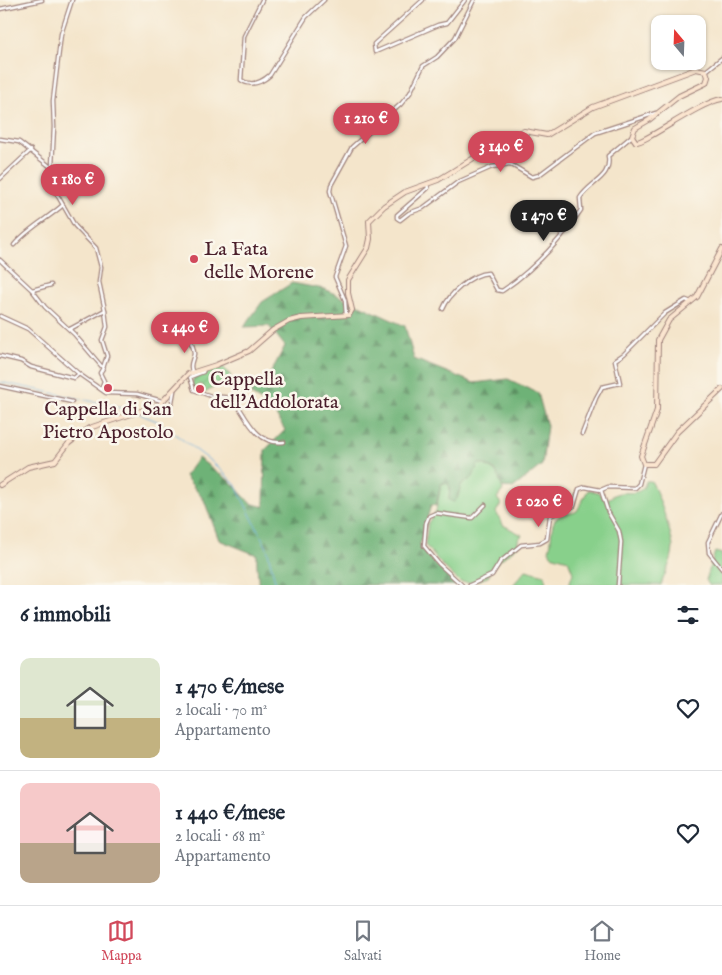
<!DOCTYPE html>
<html lang="it">
<head>
<meta charset="utf-8">
<style>
  body { margin:0; font-family:"IM FELL English",serif; background:#f6f6f7; color:#1f2937; height:100vh; display:flex; flex-direction:column; font-size:19px; white-space:nowrap }
  * { box-sizing:border-box; margin:0 }
  p { font-size:16px; color:#747a83 }
  .icon { flex:none; width:28px; height:28px; fill:none; stroke:currentColor; stroke-width:2; stroke-linecap:round; stroke-linejoin:round }
  .map { position:relative; height:585px; overflow:hidden }
  .sheet { display:flex; flex-direction:column; background:#fff; flex:1 }
  .sheet>* { flex:none }
  .needle { width:32px; rotate:341deg }
  .buttons { position:absolute; left:651px; top:15px; display:grid; gap:10px }
  .buttons a { display:grid; place-items:center; width:55px; height:55px; border-radius:10px; background:#fff; box-shadow:0 1px 4px #0004; font-size:25px }
  .price { position:absolute; translate:-50% -42px; padding:0 11px; border-radius:18px; background:#d1495b; color:#fff; font-size:16px; line-height:32px; filter:drop-shadow(0 1px 2px #0008) }
  .price::after { content:''; position:absolute; left:50%; top:30px; width:15px; height:11px; margin-left:-8px; background:inherit; clip-path:polygon(0 0,100% 0,50% 100%) }
  .price.active { background:#222; color:#fff }
  ul { padding:0; list-style:none }
  li { display:flex; align-items:center; gap:15px; height:125px; padding:0 20px }
  li+li { border-top:1px solid #e0e1e3 }
  li span { display:grid; place-items:center; flex:none; width:140px; height:100px; border-radius:10px; color:#555 }
  li>.icon { margin-inline-start:auto }
  span .icon { width:60px; height:60px; fill:#fffc; stroke-width:1 }
  li b { font-size:21px }
  h2 { display:flex; justify-content:space-between; align-items:center; height:60px; padding:0 20px; font-size:21px }
  .tab-bar { display:flex; justify-content:space-around; align-items:center; height:70px; border-top:1px solid #e0e1e3; background:#fff; font-size:14px; color:#747a83 }
  .tab-bar a { display:grid; justify-items:center; gap:2px }
  .tab-bar .active { color:#d1495b }
  .map>svg:first-child { display:block }
  .grass { fill:#88d08b; stroke:#69785b }
  .forest { fill:url(#forest-firs); stroke:#5c6851 }
  .garden { fill:url(#garden-furrows); stroke:#69785b }
  .lines { fill:none; stroke-linecap:round; stroke-linejoin:round }
  .stream { stroke:#67acdd; stroke-width:1 }
  .street-casing { stroke:#9f827b; stroke-width:5 }
  .secondary-casing { stroke:#9f827b; stroke-width:6 }
  .street { stroke:#fff; stroke-width:2.5 }
  .secondary { stroke:#fbe5cf; stroke-width:4 }
  .poi-dot { fill:#d1495b; stroke:#fbf7ec; stroke-width:2 }
  .labels { text-anchor:middle; stroke-width:5; stroke-linejoin:round; paint-order:stroke }
  .poi-label { font-size:20px; fill:#4a1f2b; stroke:#fbf7ec; text-anchor:start }
</style>
</head>
<body>
<div class="map">
<svg width="722" height="585" viewBox="0 0 722 585">
  <defs>
    <pattern id="forest-firs" width="22" height="20" patternUnits="userSpaceOnUse" patternTransform="scale(1.25)"><rect width="22" height="20" fill="#6eb277"/><path d="M5 1l3.5 6h-7zM16 11l3.5 6h-7z" fill="#5c9062"/></pattern>
    <pattern id="garden-furrows" width="10" height="10" patternUnits="userSpaceOnUse" patternTransform="scale(1.25)"><rect width="10" height="10" fill="#88d08b"/><path d="M-1 1l2-2M0 10L10 0M9 11l2-2" fill="none" stroke="#77b278"/></pattern>
  </defs>
  <rect width="100%" height="100%" fill="#fbf7ec"/>
  <filter id="ink" filterUnits="userSpaceOnUse"><feTurbulence type="fractalNoise" baseFrequency=".02" numOctaves="2"/><feDisplacementMap in="SourceGraphic" scale="10" xChannelSelector="R" yChannelSelector="G"/><feConvolveMatrix kernelMatrix="1 2 1 2 8 2 1 2 1" color-interpolation-filters="sRGB"/></filter>
  <filter id="wash" filterUnits="userSpaceOnUse"><feTurbulence type="fractalNoise" baseFrequency=".0096" numOctaves="4" result="noise"/><feDisplacementMap in="SourceGraphic" scale="20" xChannelSelector="R" yChannelSelector="G"/><feGaussianBlur stdDeviation="1.12" result="paint"/><feColorMatrix in="noise" values="0 0 0 0 0 0 0 0 0 0 0 0 0 0 0 0 0 1.4 0 .05"/><feComposite in="paint" operator="in"/></filter>
  <g filter="url(#wash)">
    <rect width="100%" height="100%" fill="#f4e5cb"/>
    <!-- grass -->
    <g class="grass">
      <polygon points="478,464 483,464 498,473 503,490 497,498 501,504 496,512 503,525 522,535 518,540 518,546 494,565 488,577 471,583 460,582 443,566 425,545 428,523 436,511 441,484 446,483 450,486 449,500 457,499 461,485 469,480"/>
      <path d="M646,481H651C657,490 673,537 673,548C672,562 665,572 661,585H569L573,573L568,560L551,555L549,550C553,540 549,523 558,517C564,512 571,515 577,511L588,490L598,492L605,500C610,499 611,496 616,494C627,490 642,498 646,481Z"/>
      <polygon points="715,552 722,554 722,585 709,585 706,580"/>
      <polygon points="526,570 545,575 546,585 513,585"/>
    </g>
    <!-- forest -->
    <path class="forest" d="M292,283L324,289L405,326L414,359L474,383L508,379L538,393L547,426L542,465L513,488L502,487L496,471L483,464H478L473,477L461,485L457,499L454,502L449,500L450,486L446,483L441,484L436,506L431,505L420,544L427,556L457,585H258C259,577 256,567 257,555L219,540L204,500L185,476L198,458L231,482L250,503L264,507L265,450L285,430L271,407L250,394L269,376L285,346L269,326L244,327L262,302Z"/>
    <!-- garden -->
    <polygon class="garden" points="222,366 231,376 205,393 202,391 204,386 199,384 195,388 192,385 194,375"/>
    <g class="lines">
      <!-- stream -->
      <g class="stream">
        <polyline points="0,382 114,406 133,412"/>
        <polyline points="140,414 159,422 212,462 235,484 267,548 276,585"/>
      </g>
    </g>
  </g>
  <g filter="url(#ink)">
    <g class="lines">
      <!-- street casing -->
      <g class="street-casing">
        <g id="street">
          <path d="M262,0L244,36L241,80C251,87 262,82 270,75L306,17L324,0"/>
          <polyline points="423,0 374,44 375,52 438,25 447,23 465,0"/>
          <polyline points="0,9 42,0"/>
          <polyline points="706,71 722,58"/>
          <polyline points="0,139 19,142 52,168 55,191 75,226 96,248 101,267 99,282 105,310"/>
          <polyline points="52,166 54,127 53,101 61,34 72,0"/>
          <polyline points="0,179 31,150"/>
          <polyline points="427,184 428,188 397,215 397,218 400,220 409,213 423,208 458,182 492,167 510,164 532,177 539,175 595,133 656,113"/>
          <path d="M14,245C27,229 47,219 63,205"/>
          <polyline points="0,260 32,290 45,307 74,334 103,368 107,356 102,340 107,327 105,310 70,329"/>
          <polyline points="32,290 51,285"/>
          <path d="M443,309C449,294 471,274 488,273L497,290L502,291C533,270 560,241 581,210L580,198C591,181 612,178 608,156L632,136"/>
          <polyline points="346,315 345,300 335,277 346,246 330,191 331,185 352,147 401,104 410,93 423,66 437,57 455,38 474,0"/>
          <polyline points="0,316 28,329 79,374"/>
          <path d="M183,330C188,337 194,345 194,354C193,361 189,364 192,371"/>
          <polyline points="0,356 21,361 31,367 74,378 79,374 106,393 137,394 162,401"/>
          <path d="M204,369L203,372L190,377L194,390L211,396L233,398C246,416 256,446 284,442"/>
          <polyline points="0,386 72,402"/>
          <polyline points="101,389 104,381 100,373 103,368"/>
          <polyline points="172,402 174,391"/>
          <polyline points="582,434 596,398 602,387 620,383 615,360 624,354 665,313 686,300 691,302"/>
          <polyline points="722,513 708,542 709,553 722,569"/>
          <polyline points="462,585 439,564 424,546 426,523 429,516 436,513 472,518 485,505"/>
          <polyline points="470,585 492,575 500,562 521,545 540,543 547,539 550,516 574,506 579,489 585,487 601,490"/>
          <polyline points="618,585 621,542 619,531 608,512 601,490 608,487 635,488 639,484 644,464"/>
        </g>
      </g>
      <!-- secondary casing -->
      <g class="secondary-casing">
        <g id="secondary">
          <polyline points="722,249 697,297 669,320 658,340 657,410 641,456 644,464 654,464 677,432 722,389"/>
          <path d="M0,485L28,467L55,461L69,443L89,428L159,405L188,374L216,365L249,351L273,330L289,321L301,318L349,315L352,310L348,293V280L368,248L370,239L369,221L384,206L405,192L438,180L453,171L509,136L524,131L547,135L593,107L696,69L706,71L708,77L706,83L679,96L649,120L635,128L632,136L636,142C645,143 700,102 722,99"/>
        </g>
      </g>
      <!-- street -->
      <use href="#street" class="street"/>
      <!-- secondary -->
      <use href="#secondary" class="secondary"/>
    </g>
  </g>
  <!-- markers -->
  <g class="poi-dot">
    <circle cx="194" cy="259" r="5"/>
    <circle cx="108" cy="388" r="5"/>
    <circle cx="200" cy="389" r="5"/>
  </g>
  <g class="labels">
    <!-- poi labels -->
    <g class="poi-label">
      <text x="204" y="255">La Fata<tspan x="204" dy="23">delle Morene</tspan></text>
      <text x="210" y="385">Cappella<tspan x="210" dy="23">dell'Addolorata</tspan></text>
      <text x="108" y="415" text-anchor="middle">Cappella di San<tspan x="108" dy="23">Pietro Apostolo</tspan></text>
    </g>
  </g>
</svg>
<div class="buttons">
<a><svg class="needle" viewBox="-14 -14 28 28"><path d="M0-13l5 13h-10z" fill="#e53935"/><path d="M0 13l5-13h-10z" fill="#747a83"/></svg></a>
</div>
<b class="price" style="left:366px;top:145px">1 210 €</b>
<b class="price" style="left:501px;top:173px">3 140 €</b>
<b class="price" style="left:73px;top:206px">1 180 €</b>
<b class="price active" style="left:544px;top:242px">1 470 €</b>
<b class="price" style="left:185px;top:354px">1 440 €</b>
<b class="price" style="left:539px;top:528px">1 020 €</b>
</div>
<section class="sheet">
<h2>6 immobili<svg class="icon" aria-label="filters" viewBox="0 0 24 24"><path d="M4 7h16M4 17h16"/><circle cx="9" cy="7" r="2"/><circle cx="15" cy="17" r="2"/></svg></h2>
<ul>
<li><span style="background:linear-gradient(#dfe7d0 60%,#c2b280 0)"><svg class="icon" aria-label="home" viewBox="0 0 24 24"><path d="M3 11l9-7 9 7M6 9v11h12V9"/></svg></span><div><b>1 470 €/mese</b><p>2 locali · 70 m²</p><p>Appartamento</p></div><svg class="icon" aria-label="heart" viewBox="0 0 24 24"><path d="M12 20l-8-8c-3-5 5-10 8-4 3-6 11-1 8 4z"/></svg></li>
<li><span style="background:linear-gradient(#f6c9c9 60%,#b9a48a 0)"><svg class="icon" aria-label="home" viewBox="0 0 24 24"><path d="M3 11l9-7 9 7M6 9v11h12V9"/></svg></span><div><b>1 440 €/mese</b><p>2 locali · 68 m²</p><p>Appartamento</p></div><svg class="icon" aria-label="heart" viewBox="0 0 24 24"><path d="M12 20l-8-8c-3-5 5-10 8-4 3-6 11-1 8 4z"/></svg></li>
</ul>
</section>
<nav class="tab-bar">
<a class="active"><svg class="icon" aria-label="map" viewBox="0 0 24 24"><path d="M3 6l6-2 6 2 6-2v14l-6 2-6-2-6 2zM9 4v14M15 6v14"/></svg>Mappa</a>
<a><svg class="icon" aria-label="saved" viewBox="0 0 24 24"><path d="M7 4h10v16l-5-4-5 4z"/></svg>Salvati</a>
<a><svg class="icon" aria-label="home" viewBox="0 0 24 24"><path d="M3 11l9-7 9 7M6 9v11h12V9"/></svg>Home</a>
</nav>
</body>
</html>
